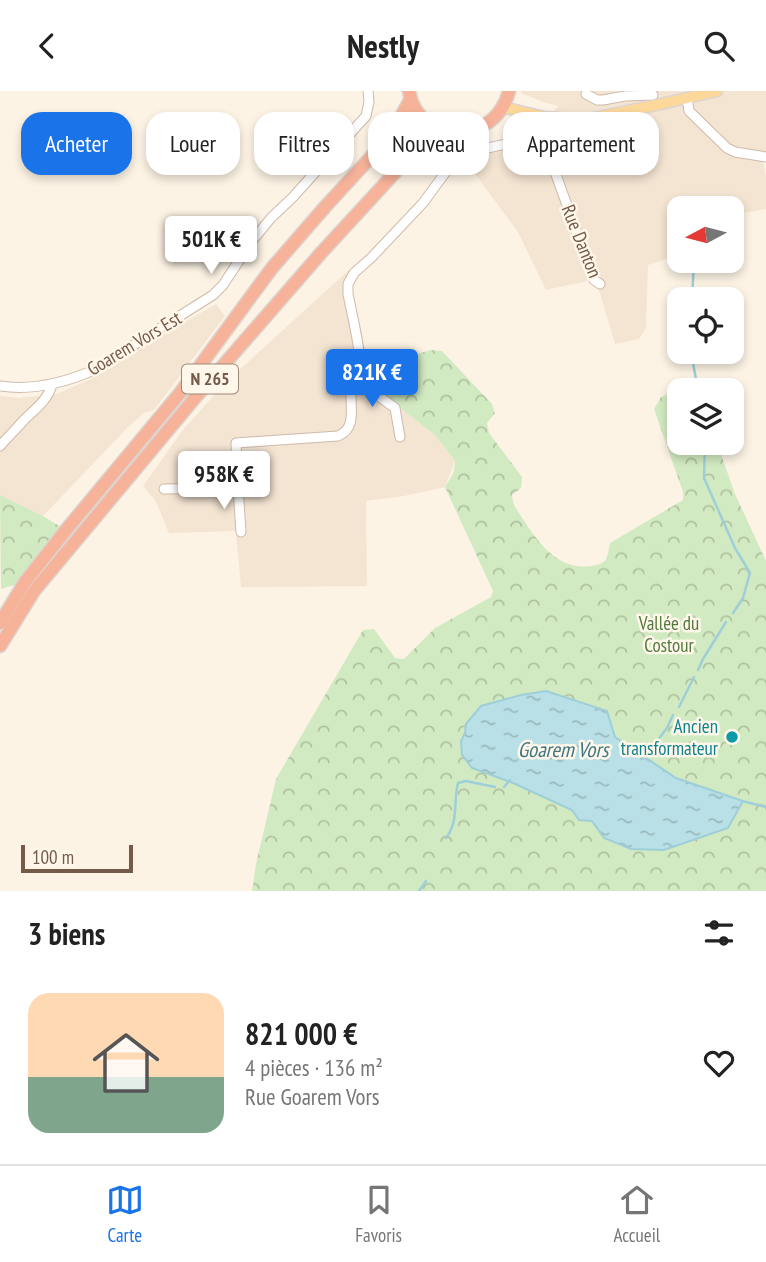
<!DOCTYPE html>
<html lang="fr">
<head>
<meta charset="utf-8">
<style>
  body { margin:0; font-family:"PT Sans Narrow",sans-serif; background:#f6f6f6; color:#222; height:100vh; display:flex; flex-direction:column; font-size:26px; white-space:nowrap }
  * { box-sizing:border-box; margin:0 }
  p { font-size:23px; color:#767676 }
  .icon { flex:none; width:38px; height:38px; fill:none; stroke:currentColor; stroke-width:2; stroke-linecap:round; stroke-linejoin:round }
  .map { position:relative; height:800px; overflow:hidden }
  .sheet { display:flex; flex-direction:column; background:#fff; flex:1 }
  .sheet>* { flex:none }
  .banner { position:absolute; left:21px; top:21px; width:724px; height:63px; display:flex; gap:14px }
  .needle { width:46px; rotate:263deg }
  .tools { position:absolute; left:667px; top:105px; display:grid; gap:14px }
  .tools a { display:grid; place-items:center; width:77px; height:77px; border-radius:14px; background:#fff; box-shadow:0 4px 10px #0003; font-size:35px }
  .scale { position:absolute; left:21px; bottom:18px; width:112px; box-sizing:border-box; padding-left:7px; border:4px solid #755949; border-top:0; font-size:19px; line-height:24px; white-space:nowrap; color:#755949; -webkit-text-stroke:5px #fff7ea; paint-order:stroke }
  .price { position:absolute; translate:-50% -60px; padding:0 16px; border-radius:7px; background:#fff; color:#222; font-size:23px; line-height:46px; filter:drop-shadow(0 2px 4px #0008) }
  .price::after { content:''; position:absolute; left:50%; top:42px; width:21px; height:16px; margin-left:-10px; background:inherit; clip-path:polygon(0 0,100% 0,50% 100%) }
  .price.active { background:#1a73e8; color:#fff }
  ul { padding:0; list-style:none }
  li { display:flex; align-items:center; gap:21px; height:175px; padding:0 28px }
  li span { display:grid; place-items:center; flex:none; width:196px; height:140px; border-radius:21px; color:#555 }
  li>.icon { margin-inline-start:auto }
  span .icon { width:84px; height:84px; fill:#fffc; stroke-width:1 }
  li b { font-size:30px }
  h2 { display:flex; justify-content:space-between; align-items:center; height:84px; padding:0 28px; font-size:30px }
  .tag { padding:0 24px; border-radius:21px; background:#fff; box-shadow:0 4px 10px #0003; font-size:24px; line-height:63px }
  .tag.active { background:#1a73e8; color:#fff }
  header { display:flex; justify-content:space-between; align-items:center; height:91px; padding:0 28px; background:#fff; font-size:32px; font-weight:800 }
  .tabs { display:flex; justify-content:space-around; align-items:center; height:98px; border-top:2px solid #e0e0e0; background:#fff; font-size:19px; color:#767676 }
  .tabs a { display:grid; justify-items:center; gap:4px }
  .tabs .active { color:#1a73e8 }
  .map>svg:first-child { display:block }
  .residential { fill:#f4e4d2 }
  .forest { fill:url(#forest-crowns); fill-rule:evenodd }
  .water { fill:url(#water-ripples); stroke:#9ecfd8; stroke-width:2 }
  .lines { fill:none; stroke-linecap:round; stroke-linejoin:round }
  .stream { stroke:#9ecfd8; stroke-width:2.5 }
  .minor-casing { stroke:#cebaaa; stroke-width:11 }
  .major-casing { stroke:#dbd4d0; stroke-width:13 }
  .highway-casing { stroke:#dbd4d0; stroke-width:15 }
  .minor { stroke:#fff; stroke-width:9 }
  .major { stroke:#fcd89b; stroke-width:10 }
  .highway { stroke:#f7b29a; stroke-width:12 }
  .culture-dot { fill:#0f9aa8; stroke:#fff7ea; stroke-width:2.5 }
  .labels { text-anchor:middle; stroke-width:5; stroke-linejoin:round; paint-order:stroke }
  .shield { fill:#fff7ea; stroke:#9e8879; stroke-width:2 }
  .shield-label { font-size:18px; font-weight:bold; fill:#755949 }
  .street-label { font-size:19px; fill:#755949; stroke:#fff7ea }
  .park-label { font-size:19px; fill:#527b41; stroke:#fff7ea }
  .culture-label { font-size:19px; fill:#0d838f; stroke:#fff7ea; text-anchor:end }
  .water-label { font-size:21px; font-style:italic; fill:#3f7782; stroke:#fff7ea }
</style>
</head>
<body>
<header><svg class="icon" aria-label="back" viewBox="0 0 24 24"><path d="M15 5l-7 7 7 7"/></svg>Nestly<svg class="icon" aria-label="search" viewBox="0 0 24 24"><circle cx="10" cy="10" r="6"/><path d="M15 15l6 6"/></svg></header>
<div class="map">
<svg width="766" height="800" viewBox="0 0 766 800">
  <defs>
    <pattern id="forest-crowns" width="20" height="18" patternUnits="userSpaceOnUse" patternTransform="scale(1.75)"><rect width="20" height="18" fill="#d2eac2"/><path d="M2 6a3 3 0 1 1 6 0M12 15a3 3 0 1 1 6 0" fill="none" stroke="#afc1a0"/></pattern>
    <pattern id="water-ripples" width="26" height="14" patternUnits="userSpaceOnUse" patternTransform="scale(1.75)"><rect width="26" height="14" fill="#b8e0e6"/><path d="M2 4q2-2 4 0t4 0M15 11q2-2 4 0t4 0" fill="none" stroke="#9ab9bc"/></pattern>
  </defs>
  <rect width="100%" height="100%" fill="#fcf3e4"/>
  <!-- residential -->
  <g class="residential">
    <polygon points="521,0 766,0 766,71 763,71 766,86 766,118 732,124 732,117 702,117 698,108 684,117 679,117 679,164 648,174 646,237 639,248 615,253 599,199 592,189 546,199 518,141 467,72 527,45 559,15 543,11 521,2"/>
    <polygon points="349,179 365,275 376,289 375,295 379,300 435,344 455,370 445,396 404,405 366,410 367,495 241,496 236,440 169,442 155,409 143,395 182,340 225,292"/>
    <polygon points="216,213 225,225 154,319 144,322 128,336 43,425 0,404 0,305 19,307 57,303 91,288 122,268"/>
  </g>
  <!-- forest -->
  <g class="forest">
    <path d="M431,259L442,260L492,313L495,322L487,332L489,342L522,386L521,397L512,404C512,414 518,420 523,428C539,453 559,480 592,475C597,474 603,473 606,468C608,464 609,457 610,452L683,409V401L654,318L661,306L688,294L698,299H679V352H717L735,403L766,470V800H252L256,773L276,688L363,539L374,538L395,567L404,568L435,537L491,506L493,500L445,396L454,381L455,370L435,344L378,300L375,295L376,289L417,263ZM546,600L676,687L742,710L604,747L592,730L579,729L572,719L513,692L472,677L461,650L481,615L520,604Z"/>
    <polygon points="0,404 43,425 66,439 25,491 1,498"/>
  </g>
  <!-- water -->
  <polygon class="water" points="546,600 607,620 615,646 676,687 743,710 728,737 664,759 631,758 604,747 592,730 579,729 572,719 513,692 472,677 462,664 461,650 465,642 466,633 481,615 521,604"/>
  <g class="lines">
    <!-- stream -->
    <g class="stream">
      <polyline points="692,208 694,170"/>
      <polyline points="691,261 698,299"/>
      <polyline points="705,352 704,387 735,457 750,482 743,507 733,522"/>
      <polyline points="698,579 703,568 726,531"/>
      <polyline points="679,616 694,586"/>
      <polyline points="644,667 667,637 673,624"/>
      <polyline points="504,696 510,689"/>
      <polyline points="742,710 766,716"/>
      <path d="M446,747C459,730 453,712 458,692L466,690L495,696"/>
      <polyline points="419,800 426,790"/>
    </g>
    <!-- minor casing -->
    <g class="minor-casing">
      <g id="minor">
        <polyline points="586,3 597,9 603,9 625,5 653,4"/>
        <polyline points="687,7 689,20 727,57 735,61 766,66"/>
        <polyline points="544,26 541,37 542,45 594,189 600,193"/>
        <polyline points="358,285 369,298 395,317 400,346"/>
        <path d="M0,295C33,300 64,292 94,279L213,204L223,194L252,150L271,127L293,106L366,25L369,11L368,0"/>
        <path d="M0,355C8,346 16,338 24,329C35,318 47,310 52,294"/>
        <polyline points="238,397 241,441"/>
        <path d="M164,398L238,397L236,352L338,345C357,337 350,317 351,301C352,293 358,288 360,281C363,268 351,219 348,203V193L354,182L371,167L423,112L445,82L455,72L464,66L483,58L542,45"/>
      </g>
    </g>
    <!-- major casing -->
    <g class="major-casing">
      <polyline id="major" points="503,16 544,26 584,29 661,13 717,0"/>
    </g>
    <!-- highway casing -->
    <g class="highway-casing">
      <g id="highway">
        <path d="M409,0C419,56 496,54 509,0"/>
        <polyline points="0,532 25,491 66,439 180,302 272,177 325,116 380,56 397,33 410,9"/>
        <polyline points="0,555 34,500 194,308 321,162 413,62 441,39"/>
      </g>
    </g>
    <!-- minor -->
    <use href="#minor" class="minor"/>
    <!-- major -->
    <use href="#major" class="major"/>
    <!-- highway -->
    <use href="#highway" class="highway"/>
  </g>
  <!-- markers -->
  <circle class="culture-dot" cx="732" cy="646" r="7"/>
  <g class="labels">
    <!-- shield labels -->
    <rect class="shield" x="182" y="273.5" width="56" height="29" rx="5"/>
    <g class="shield-label">
      <text x="210" y="294">N 265</text>
    </g>
    <!-- street labels -->
    <g class="street-label">
      <text transform="translate(582 150) rotate(68)" y="7">Rue Danton</text>
      <text transform="translate(134 252) rotate(-31)" y="7">Goarem Vors Est</text>
    </g>
    <!-- park labels -->
    <g class="park-label">
      <text x="669" y="539">Vallée du<tspan x="669" dy="22">Costour</tspan></text>
    </g>
    <!-- culture labels -->
    <g class="culture-label">
      <text x="718" y="642">Ancien<tspan x="718" dy="22">transformateur</tspan></text>
    </g>
    <!-- water labels -->
    <g class="water-label">
      <text x="563" y="666">Goarem Vors</text>
    </g>
  </g>
</svg>
<div class="tools">
<a><svg class="needle" viewBox="-14 -14 28 28"><path d="M0-13l5 13h-10z" fill="#e53935"/><path d="M0 13l5-13h-10z" fill="#767676"/></svg></a>
<a><svg class="icon" aria-label="locate" viewBox="0 0 24 24"><circle cx="12" cy="12" r="6"/><path d="M12 2v4M12 18v4M2 12h4M18 12h4"/></svg></a>
<a><svg class="icon" aria-label="layers" viewBox="0 0 24 24"><path d="M12 4l9 5-9 5-9-5zM3 14l9 5 9-5"/></svg></a>
</div>
<div class="scale">100 m</div>
<b class="price" style="left:211px;top:185px">501K €</b>
<b class="price active" style="left:372px;top:318px">821K €</b>
<b class="price" style="left:224px;top:420px">958K €</b>
<div class="banner">
<a class="tag active">Acheter</a>
<a class="tag">Louer</a>
<a class="tag">Filtres</a>
<a class="tag">Nouveau</a>
<a class="tag">Appartement</a>
</div>
</div>
<section class="sheet">
<h2>3 biens<svg class="icon" aria-label="filters" viewBox="0 0 24 24"><path d="M4 7h16M4 17h16"/><circle cx="9" cy="7" r="2"/><circle cx="15" cy="17" r="2"/></svg></h2>
<ul>
<li><span style="background:linear-gradient(#ffd9b3 60%,#7fa58c 0)"><svg class="icon" aria-label="home" viewBox="0 0 24 24"><path d="M3 11l9-7 9 7M6 9v11h12V9"/></svg></span><div><b>821 000 €</b><p>4 pièces · 136 m²</p><p>Rue Goarem Vors</p></div><svg class="icon" aria-label="heart" viewBox="0 0 24 24"><path d="M12 20l-8-8c-3-5 5-10 8-4 3-6 11-1 8 4z"/></svg></li>
</ul>
</section>
<nav class="tabs">
<a class="active"><svg class="icon" aria-label="map" viewBox="0 0 24 24"><path d="M3 6l6-2 6 2 6-2v14l-6 2-6-2-6 2zM9 4v14M15 6v14"/></svg>Carte</a>
<a><svg class="icon" aria-label="saved" viewBox="0 0 24 24"><path d="M7 4h10v16l-5-4-5 4z"/></svg>Favoris</a>
<a><svg class="icon" aria-label="home" viewBox="0 0 24 24"><path d="M3 11l9-7 9 7M6 9v11h12V9"/></svg>Accueil</a>
</nav>
</body>
</html>
